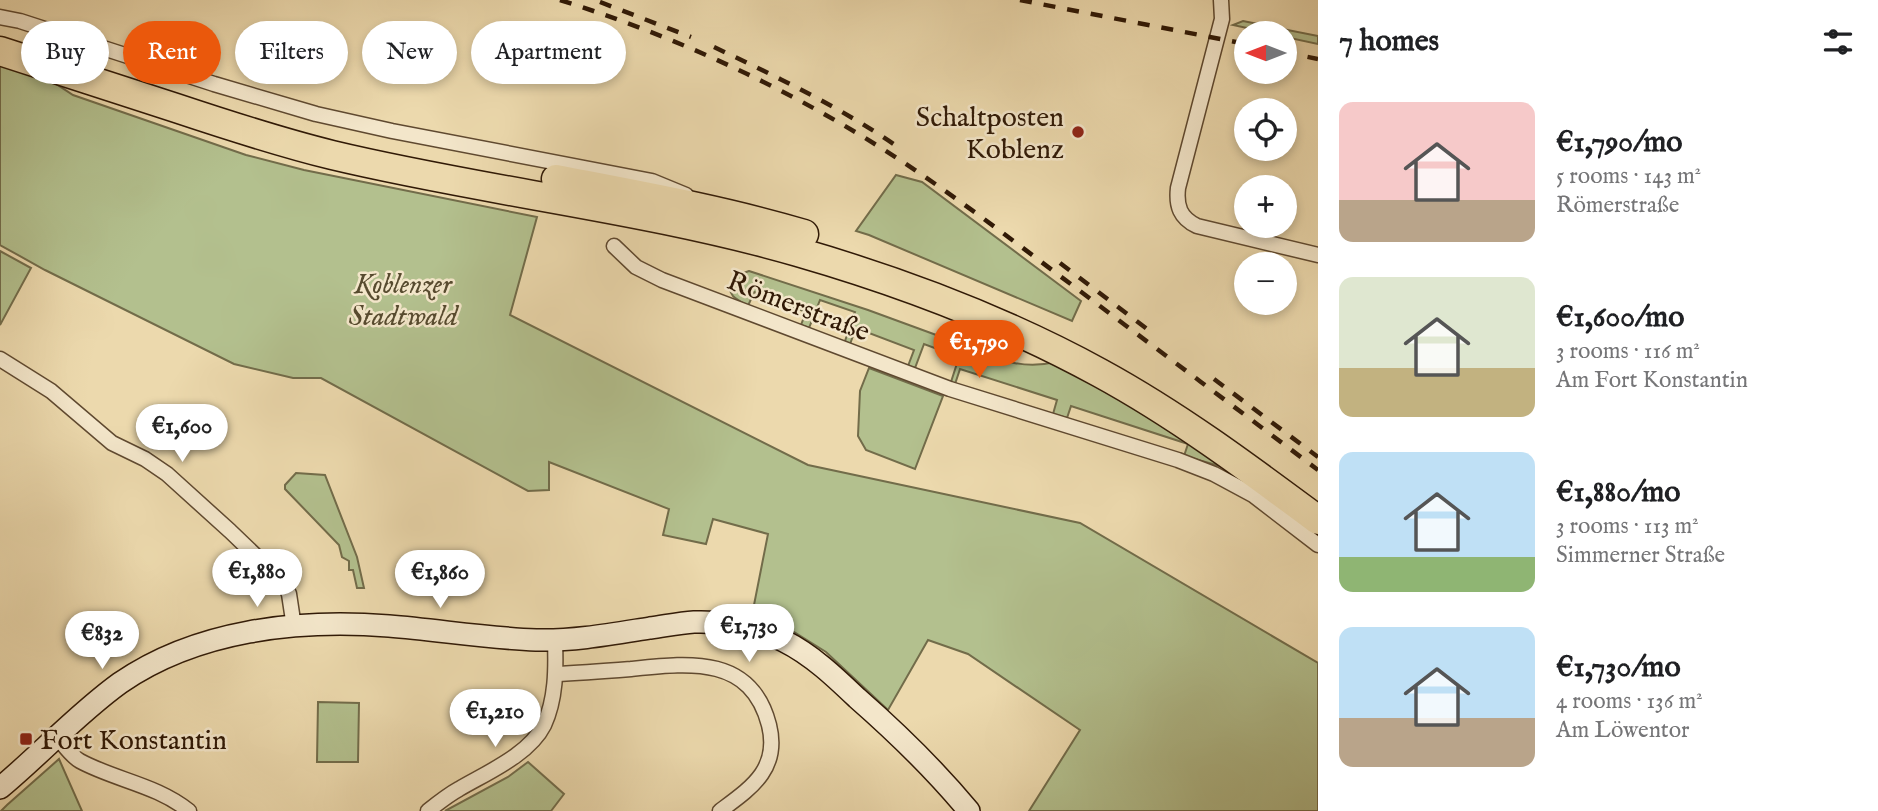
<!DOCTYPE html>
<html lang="en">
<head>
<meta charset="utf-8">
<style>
  body { margin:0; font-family:"IM FELL English",serif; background:#f6f6f6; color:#202124; height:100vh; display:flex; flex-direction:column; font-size:26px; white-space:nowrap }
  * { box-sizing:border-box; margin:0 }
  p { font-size:23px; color:#757577 }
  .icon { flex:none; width:38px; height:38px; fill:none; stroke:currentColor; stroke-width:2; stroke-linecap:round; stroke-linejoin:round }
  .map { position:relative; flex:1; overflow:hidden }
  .details { display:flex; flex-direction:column; background:#fff; width:560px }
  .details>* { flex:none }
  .banner { position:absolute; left:21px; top:21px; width:665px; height:63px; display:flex; gap:14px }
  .needle { width:46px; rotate:270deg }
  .tools { position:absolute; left:1234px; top:21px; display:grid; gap:14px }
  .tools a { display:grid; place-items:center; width:63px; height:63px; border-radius:50%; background:#fff; box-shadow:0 4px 10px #0003; font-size:35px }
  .price { position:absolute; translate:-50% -60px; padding:0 16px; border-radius:24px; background:#fff; color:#222; font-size:23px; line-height:46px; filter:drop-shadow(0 2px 4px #0008) }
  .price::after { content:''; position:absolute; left:50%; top:42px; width:21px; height:16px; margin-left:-10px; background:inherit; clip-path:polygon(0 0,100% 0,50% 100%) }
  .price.selected { background:#ea580c; color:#fff }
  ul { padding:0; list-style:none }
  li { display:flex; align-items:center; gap:21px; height:175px; padding:0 21px }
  li span { display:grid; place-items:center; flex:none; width:196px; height:140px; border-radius:14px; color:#555 }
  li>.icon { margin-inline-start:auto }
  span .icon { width:84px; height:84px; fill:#fffc; stroke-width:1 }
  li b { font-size:30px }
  h2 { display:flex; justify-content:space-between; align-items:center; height:84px; padding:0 21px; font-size:30px }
  .tag { padding:0 24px; border-radius:32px; background:#fff; box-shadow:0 4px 10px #0003; font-size:24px; line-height:63px }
  .tag.selected { background:#ea580c; color:#fff }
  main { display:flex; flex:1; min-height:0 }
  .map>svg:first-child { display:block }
  .green { fill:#b3c08e; stroke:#726c4a; stroke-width:2 }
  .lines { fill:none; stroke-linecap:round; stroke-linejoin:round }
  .street-casing { stroke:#5f4930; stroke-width:17 }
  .secondary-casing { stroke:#301906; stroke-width:24 }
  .highway-casing { stroke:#301906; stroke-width:31 }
  .street { stroke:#f3e6ca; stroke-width:14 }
  .secondary { stroke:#f3e6ca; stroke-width:21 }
  .highway { stroke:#ecd9ad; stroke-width:28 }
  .rail { stroke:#301906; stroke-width:4.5; stroke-dasharray:12 12; stroke-linecap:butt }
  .poi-dot { fill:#8f2418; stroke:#f3e6ca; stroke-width:2.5 }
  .labels { text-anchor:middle; stroke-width:5; stroke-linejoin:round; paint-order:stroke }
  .poi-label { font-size:28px; fill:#301906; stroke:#f3e6ca; text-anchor:end }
  .park-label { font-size:28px; font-style:italic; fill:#574b2f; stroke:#f3e6ca }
  .street-label { font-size:28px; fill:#301906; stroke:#f3e6ca }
</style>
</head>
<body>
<main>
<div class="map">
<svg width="1318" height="811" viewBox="0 0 1318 811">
  <rect width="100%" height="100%" fill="#ecd9ad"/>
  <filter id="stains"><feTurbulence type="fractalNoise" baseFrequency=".00286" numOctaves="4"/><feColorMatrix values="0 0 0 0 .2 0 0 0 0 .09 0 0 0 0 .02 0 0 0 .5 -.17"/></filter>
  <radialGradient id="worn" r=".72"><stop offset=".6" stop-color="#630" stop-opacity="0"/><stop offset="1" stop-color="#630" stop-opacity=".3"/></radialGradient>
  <!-- green -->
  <g class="green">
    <polygon points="1243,21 1318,36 1318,44 1285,37 1284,33 1270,33 1233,25"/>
    <polygon points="0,63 50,80 73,95 246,155 304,170 537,217 510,315 808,465 1080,523 1318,663 1318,811 1029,811 1080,730 968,654 928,640 888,710 826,652 789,629 752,615 768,534 713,519 706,544 663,535 669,509 549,462 549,490 528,491 321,378 293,378 234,364 45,270 0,245"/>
    <polygon points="896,175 922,182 1081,301 1072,321 869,235 856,231"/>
    <polygon points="0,251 31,268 0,325"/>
    <path d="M749,271L868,310L1010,362C1026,366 1039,366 1055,362L1100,385L1227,468L1184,456L1188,444L1071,406L1067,418L1053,414L1057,400L960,369L955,384L951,382L959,357L924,344L915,368L908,366L914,350L856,328L850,344L845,341L855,312L820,300L809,328L801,325L806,312L754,292L748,306C743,303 737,300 733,296C723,284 739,274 749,271Z"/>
    <polygon points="869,368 943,396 915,469 866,450 858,436 860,391"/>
    <polygon points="296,473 325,475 357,557 364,588 357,588 353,570 349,570 349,561 342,557 339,545 285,489 285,485"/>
    <polygon points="318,702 359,703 358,762 317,762"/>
    <polygon points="59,759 82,811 1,811 7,805"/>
    <polygon points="528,762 564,794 551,811 445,811 508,777"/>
  </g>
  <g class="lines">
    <!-- street casing -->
    <g class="street-casing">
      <g id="street">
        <path d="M1221,0L1222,19L1178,188C1176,206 1180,218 1197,226L1318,255"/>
        <polyline points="0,17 20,21 214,84 316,114 392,131 652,181 686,195"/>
        <polyline points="614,246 636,267 662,280 950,389 1178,460 1214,474 1253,495 1318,545"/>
        <polyline points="0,359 51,391 112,443 145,459 167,474 230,531 284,583 289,594 294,627"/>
        <path d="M556,674C581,673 606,671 631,669C689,663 751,655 769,725C780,769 751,788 720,811"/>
        <path d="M57,737C64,745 71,756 80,761C115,780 157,785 189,811"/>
        <path d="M428,811C438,803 448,795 459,789C486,773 529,755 544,725C556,699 556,669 555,641"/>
      </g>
    </g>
    <!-- secondary casing -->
    <g class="secondary-casing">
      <path id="secondary" d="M0,788C41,754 77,714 120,683C197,630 297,619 389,626C438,630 487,638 536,640C575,641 612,634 650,628C665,626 679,623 694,622C725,621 756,627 784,641C812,655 835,677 857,698C897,733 935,770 969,811"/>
    </g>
    <!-- highway casing -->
    <g class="highway-casing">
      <g id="highway">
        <path d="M0,51C59,70 117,89 176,108C227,125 279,142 332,155C486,192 645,208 798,252C902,282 1005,321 1100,373C1177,415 1248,468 1318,520"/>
        <path d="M556,179C639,195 723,210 804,234"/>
      </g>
    </g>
    <!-- street -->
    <use href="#street" class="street"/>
    <!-- secondary -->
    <use href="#secondary" class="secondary"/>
    <!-- highway -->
    <use href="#highway" class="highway"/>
    <!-- rail -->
    <g class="rail">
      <path d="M560,0C671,35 779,84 878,146C945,188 1008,237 1072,285C1154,347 1236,408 1318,470"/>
      <polyline points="1020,0 1246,44"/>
      <polyline points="600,2 691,37"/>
      <path d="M714,47C777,77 840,107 898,147"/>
      <polyline points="1284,52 1318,59"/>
      <polyline points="1060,263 1155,335"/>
      <polyline points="1214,379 1318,457"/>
    </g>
  </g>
  <!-- markers -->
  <g class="poi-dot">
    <circle cx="1078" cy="132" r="7"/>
    <rect x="19" y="732" width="14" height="14" rx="3.5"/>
  </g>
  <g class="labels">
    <!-- poi labels -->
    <g class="poi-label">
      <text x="1064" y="126">Schaltposten<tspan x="1064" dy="32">Koblenz</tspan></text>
      <text x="40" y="749" text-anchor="start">Fort Konstantin</text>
    </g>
    <!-- park labels -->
    <g class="park-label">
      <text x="403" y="293">Koblenzer<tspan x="403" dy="32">Stadtwald</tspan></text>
    </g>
    <!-- street labels -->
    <g class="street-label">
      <text transform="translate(799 305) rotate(21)" y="10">Römerstraße</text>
    </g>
  </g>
  <rect width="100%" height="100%" filter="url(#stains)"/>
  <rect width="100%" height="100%" fill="url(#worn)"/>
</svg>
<div class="tools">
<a><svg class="needle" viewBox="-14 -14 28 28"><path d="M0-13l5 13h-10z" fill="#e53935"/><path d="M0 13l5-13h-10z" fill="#757577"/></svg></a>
<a><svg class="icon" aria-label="locate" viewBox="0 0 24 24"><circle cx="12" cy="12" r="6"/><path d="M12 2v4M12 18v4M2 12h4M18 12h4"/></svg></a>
<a>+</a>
<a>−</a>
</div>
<b class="price selected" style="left:979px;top:380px">€1,790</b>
<b class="price" style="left:182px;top:464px">€1,600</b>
<b class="price" style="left:257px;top:609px">€1,880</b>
<b class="price" style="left:440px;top:610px">€1,860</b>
<b class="price" style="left:749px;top:664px">€1,730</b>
<b class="price" style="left:102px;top:671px">€832</b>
<b class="price" style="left:495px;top:749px">€1,210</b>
<div class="banner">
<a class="tag">Buy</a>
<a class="tag selected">Rent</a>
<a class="tag">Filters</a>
<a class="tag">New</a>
<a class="tag">Apartment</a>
</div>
</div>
<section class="details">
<h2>7 homes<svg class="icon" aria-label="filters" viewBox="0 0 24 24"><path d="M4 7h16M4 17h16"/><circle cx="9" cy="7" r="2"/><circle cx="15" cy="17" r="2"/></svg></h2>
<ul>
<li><span style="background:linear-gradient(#f6c9c9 70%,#b9a48a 0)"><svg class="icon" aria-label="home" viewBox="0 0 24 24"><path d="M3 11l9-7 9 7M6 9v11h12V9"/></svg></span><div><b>€1,790/mo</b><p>5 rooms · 143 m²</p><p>Römerstraße</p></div></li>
<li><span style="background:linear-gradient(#dfe7d0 65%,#c2b280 0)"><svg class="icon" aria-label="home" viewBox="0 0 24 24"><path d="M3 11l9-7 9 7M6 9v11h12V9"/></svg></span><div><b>€1,600/mo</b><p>3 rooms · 116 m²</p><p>Am Fort Konstantin</p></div></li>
<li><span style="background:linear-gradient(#bfe0f5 75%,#8fb573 0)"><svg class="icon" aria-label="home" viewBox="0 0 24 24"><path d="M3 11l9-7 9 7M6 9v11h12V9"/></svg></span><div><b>€1,880/mo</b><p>3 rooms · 113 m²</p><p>Simmerner Straße</p></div></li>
<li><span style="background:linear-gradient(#bfe0f5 65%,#b9a48a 0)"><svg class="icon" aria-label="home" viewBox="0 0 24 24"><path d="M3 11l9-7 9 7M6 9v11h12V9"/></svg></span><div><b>€1,730/mo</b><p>4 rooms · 136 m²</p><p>Am Löwentor</p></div></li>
</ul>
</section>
</main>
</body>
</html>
